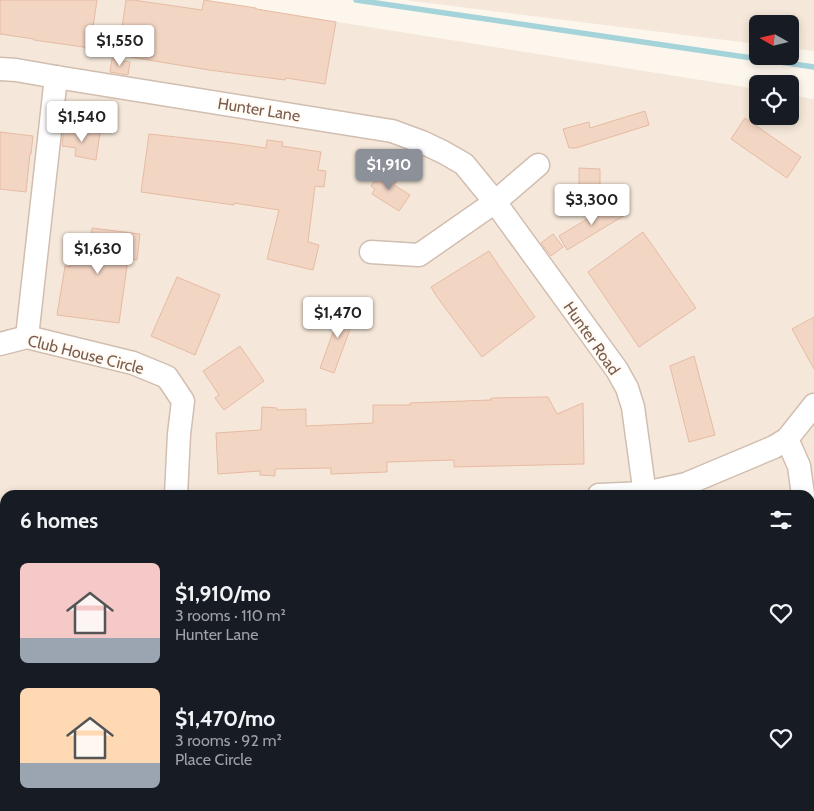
<!DOCTYPE html>
<html lang="en">
<head>
<meta charset="utf-8">
<style>
  body { margin:0; font-family:Cabin,sans-serif; background:#20242c; color:#f1f3f6; height:100vh; display:flex; flex-direction:column; font-size:19px; white-space:nowrap }
  * { box-sizing:border-box; margin:0 }
  p { font-size:16px; color:#9ea1a6 }
  .icon { flex:none; width:28px; height:28px; fill:none; stroke:currentColor; stroke-width:2; stroke-linecap:round; stroke-linejoin:round }
  .map { position:relative; flex:1; overflow:hidden }
  .panel { position:absolute; left:0px; top:490px; width:815px; height:321px; display:flex; flex-direction:column; background:#171b24; border-radius:15px 15px 0 0; box-shadow:0 2px 8px #0003 }
  .panel>* { flex:none }
  .needle { width:32px; rotate:278deg }
  .fabs { position:absolute; left:749px; top:15px; display:grid; gap:10px }
  .fabs a { display:grid; place-items:center; width:50px; height:50px; border-radius:8px; background:#171b24; box-shadow:0 2px 8px #0003; font-size:25px }
  .price { position:absolute; translate:-50% -42px; padding:0 11px; border-radius:5px; background:#fff; color:#222; font-size:16px; line-height:32px; filter:drop-shadow(0 1px 2px #0008) }
  .price::after { content:''; position:absolute; left:50%; top:30px; width:15px; height:11px; margin-left:-8px; background:inherit; clip-path:polygon(0 0,100% 0,50% 100%) }
  .price.current { background:#8c9099; color:#fff }
  ul { padding:0; list-style:none }
  li { display:flex; align-items:center; gap:15px; height:125px; padding:0 20px }
  li span { display:grid; place-items:center; flex:none; width:140px; height:100px; border-radius:8px; color:#555 }
  li>.icon { margin-inline-start:auto }
  span .icon { width:60px; height:60px; fill:#fffc; stroke-width:1 }
  li b { font-size:21px }
  h2 { display:flex; justify-content:space-between; align-items:center; height:60px; padding:0 20px; font-size:21px }
  .map>svg:first-child { display:block }
  .residential { fill:#f5e8da; fill-rule:evenodd }
  .lines { fill:none; stroke-linecap:round; stroke-linejoin:round }
  .stream { stroke:#a5d3da; stroke-width:5.5 }
  .building { fill:#f3d5c3; stroke:#e6bba3 }
  .minor-casing { stroke:#d1beb0; stroke-width:25 }
  .minor { stroke:#fff; stroke-width:22 }
  .labels { text-anchor:middle; stroke-width:4.5; stroke-linejoin:round; paint-order:stroke }
  .street-label { font-size:16px; fill:#7a5c4d; stroke:#fffaf3 }
</style>
</head>
<body>
<div class="map">
<svg width="814" height="811" viewBox="0 0 814 811">
  <rect width="100%" height="100%" fill="#fdf6ec"/>
  <!-- residential -->
  <g class="residential">
    <path d="M0,0H201L757,89L758,116H790V95L814,99V811H0ZM5,495H810V806H5Z"/>
    <polygon points="405,0 814,0 814,51 790,48 790,24 758,24 757,44"/>
  </g>
  <g class="lines">
    <!-- stream -->
    <polyline class="stream" points="356,0 814,67"/>
  </g>
  <!-- building -->
  <g class="building">
    <polygon points="0,0 97,0 90,48 34,40 34,39 0,34"/>
    <polygon points="126,0 133,0 202,10 204,0 256,8 256,9 336,22 325,84 286,78 285,80 209,70 118,55"/>
    <polygon points="112,59 130,62 128,75 110,72"/>
    <polygon points="645,111 649,125 576,148 569,148 563,129 589,122 590,128"/>
    <polygon points="745,118 801,157 787,178 731,139"/>
    <polygon points="64,128 100,133 96,160 75,156 76,148 62,146"/>
    <polygon points="0,132 33,136 31,154 30,154 26,192 0,189"/>
    <polygon points="149,134 231,143 266,148 267,140 283,142 282,146 321,152 318,170 326,171 324,187 315,186 308,242 319,245 313,270 267,259 279,210 234,203 234,205 141,192"/>
    <polygon points="579,168 600,169 600,189 579,188"/>
    <polygon points="383,170 398,179 394,185 410,195 399,211 372,194 375,189 371,186"/>
    <polygon points="617,201 625,215 567,250 559,236"/>
    <polygon points="92,228 140,234 137,260 128,259 119,323 57,315 65,266 70,267 75,236 91,238"/>
    <polygon points="643,232 696,308 639,347 588,272"/>
    <polygon points="553,234 563,247 551,256 541,243"/>
    <polygon points="489,251 499,266 535,317 482,357 437,297 431,287"/>
    <polygon points="177,277 220,295 195,355 151,336"/>
    <polygon points="343,305 357,310 334,373 320,368"/>
    <polygon points="814,317 814,369 792,329"/>
    <polygon points="240,346 264,381 224,410 215,398 219,395 203,371"/>
    <polygon points="694,356 715,435 689,442 670,366"/>
    <polygon points="545,397 548,397 557,414 583,403 584,464 454,467 454,460 387,462 387,472 331,474 331,468 275,469 275,476 260,475 260,471 218,474 216,433 261,430 262,407 277,408 277,410 306,409 306,426 373,423 373,405 410,405 410,403 491,400 491,398"/>
  </g>
  <g class="lines">
    <!-- minor casing -->
    <g class="minor-casing">
      <g id="minor">
        <polyline points="0,69 16,70 56,77 392,131 422,142 443,152 464,164 495,202 617,370 627,388 633,407 645,495"/>
        <polyline points="371,252 419,255 495,202 538,165"/>
        <polyline points="27,337 56,77"/>
        <polyline points="0,344 27,337 133,363 167,377 183,401 179,434 176,495"/>
        <polyline points="787,439 799,466 803,495"/>
        <polyline points="599,495 645,493 686,484 774,447 787,439 814,405"/>
        <polyline points="810,563 814,600"/>
        <polyline points="0,654 5,650"/>
        <polyline points="810,782 814,780"/>
        <polyline points="0,810 5,798"/>
        <polyline points="196,811 197,806"/>
        <polyline points="352,811 352,806"/>
        <polyline points="510,811 510,806"/>
        <polyline points="672,811 672,806"/>
        <polyline points="765,811 773,806"/>
      </g>
    </g>
    <!-- minor -->
    <use href="#minor" class="minor"/>
  </g>
  <g class="labels">
    <!-- street labels -->
    <g class="street-label">
      <text transform="translate(259 109) rotate(9)" y="6">Hunter Lane</text>
      <text transform="translate(592 338) rotate(55)" y="6">Hunter Road</text>
      <text transform="translate(86 354) rotate(14)" y="6">Club House Circle</text>
    </g>
  </g>
</svg>
<div class="fabs">
<a><svg class="needle" viewBox="-14 -14 28 28"><path d="M0-13l5 13h-10z" fill="#e53935"/><path d="M0 13l5-13h-10z" fill="#9ea1a6"/></svg></a>
<a><svg class="icon" aria-label="locate" viewBox="0 0 24 24"><circle cx="12" cy="12" r="6"/><path d="M12 2v4M12 18v4M2 12h4M18 12h4"/></svg></a>
</div>
<b class="price" style="left:120px;top:67px">$1,550</b>
<b class="price" style="left:82px;top:143px">$1,540</b>
<b class="price current" style="left:389px;top:191px">$1,910</b>
<b class="price" style="left:592px;top:226px">$3,300</b>
<b class="price" style="left:98px;top:275px">$1,630</b>
<b class="price" style="left:338px;top:339px">$1,470</b>
<section class="panel">
<h2>6 homes<svg class="icon" aria-label="filters" viewBox="0 0 24 24"><path d="M4 7h16M4 17h16"/><circle cx="9" cy="7" r="2"/><circle cx="15" cy="17" r="2"/></svg></h2>
<ul>
<li><span style="background:linear-gradient(#f6c9c9 75%,#9aa5b1 0)"><svg class="icon" aria-label="home" viewBox="0 0 24 24"><path d="M3 11l9-7 9 7M6 9v11h12V9"/></svg></span><div><b>$1,910/mo</b><p>3 rooms · 110 m²</p><p>Hunter Lane</p></div><svg class="icon" aria-label="heart" viewBox="0 0 24 24"><path d="M12 20l-8-8c-3-5 5-10 8-4 3-6 11-1 8 4z"/></svg></li>
<li><span style="background:linear-gradient(#ffd9b3 75%,#9aa5b1 0)"><svg class="icon" aria-label="home" viewBox="0 0 24 24"><path d="M3 11l9-7 9 7M6 9v11h12V9"/></svg></span><div><b>$1,470/mo</b><p>3 rooms · 92 m²</p><p>Place Circle</p></div><svg class="icon" aria-label="heart" viewBox="0 0 24 24"><path d="M12 20l-8-8c-3-5 5-10 8-4 3-6 11-1 8 4z"/></svg></li>
</ul>
</section>
</div>
</body>
</html>
